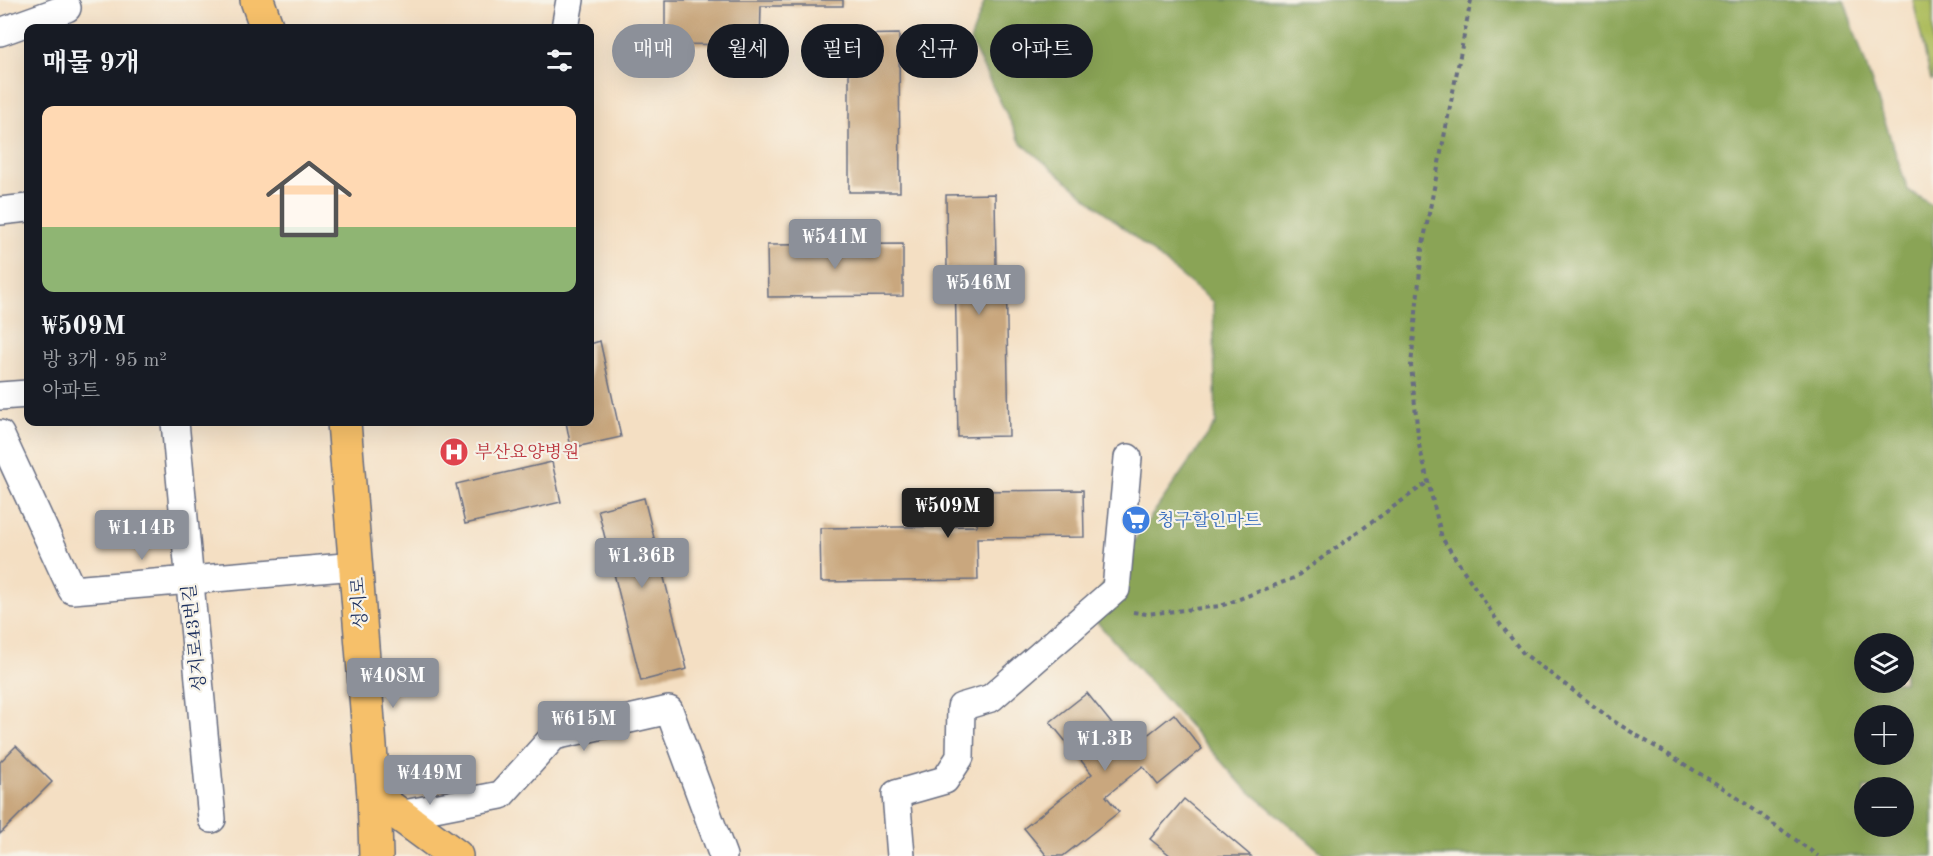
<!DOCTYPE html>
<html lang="ko">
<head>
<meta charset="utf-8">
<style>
  body { margin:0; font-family:"Old Standard TT","Noto Serif KR",serif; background:#20242c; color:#f1f3f6; height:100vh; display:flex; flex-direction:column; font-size:22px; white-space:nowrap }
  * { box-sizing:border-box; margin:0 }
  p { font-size:20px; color:#9ea1a6 }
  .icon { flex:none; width:33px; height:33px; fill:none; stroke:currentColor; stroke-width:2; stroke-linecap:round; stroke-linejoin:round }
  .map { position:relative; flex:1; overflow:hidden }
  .side { position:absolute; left:24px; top:24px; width:570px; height:402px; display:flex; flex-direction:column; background:#171b24; border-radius:12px; box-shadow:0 6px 24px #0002 }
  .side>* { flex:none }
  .banner { position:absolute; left:612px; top:24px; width:570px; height:54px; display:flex; gap:12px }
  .fabs { position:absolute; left:1854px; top:633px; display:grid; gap:12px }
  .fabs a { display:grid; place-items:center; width:60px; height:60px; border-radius:50%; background:#171b24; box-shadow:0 6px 24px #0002; font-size:30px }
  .price { position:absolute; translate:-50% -51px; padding:0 14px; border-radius:6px; background:#8c9099; color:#fff; font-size:20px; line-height:39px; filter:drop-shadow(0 2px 3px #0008) }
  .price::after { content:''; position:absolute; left:50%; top:36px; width:18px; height:14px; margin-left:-9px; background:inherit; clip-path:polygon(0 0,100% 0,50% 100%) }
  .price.active { background:#222; color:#fff }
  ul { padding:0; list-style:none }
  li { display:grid; align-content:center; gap:12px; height:318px; padding:0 18px }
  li+li { border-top:2px solid #363941 }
  li span { display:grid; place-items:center; height:186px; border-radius:12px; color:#555 }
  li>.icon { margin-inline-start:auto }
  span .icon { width:108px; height:108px; fill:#fffc; stroke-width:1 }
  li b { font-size:26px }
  h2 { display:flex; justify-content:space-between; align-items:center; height:72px; padding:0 18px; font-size:26px }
  .pill { padding:0 21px; border-radius:27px; background:#171b24; box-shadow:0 6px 24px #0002; font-size:21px; line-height:54px }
  .pill.active { background:#8c9099; color:#fff }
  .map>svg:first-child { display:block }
  .green { fill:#aebd5f; stroke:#64765e; stroke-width:1.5 }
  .forest { fill:#8aa456; stroke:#526a5a; stroke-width:1.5; fill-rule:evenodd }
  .building { fill:#c9a77e }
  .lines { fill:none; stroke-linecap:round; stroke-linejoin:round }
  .minor-casing { stroke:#676d81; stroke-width:30 }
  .major-casing { stroke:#676d81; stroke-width:36 }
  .path { stroke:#676d81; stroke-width:4; stroke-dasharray:4.5 4.5; stroke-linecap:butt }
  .minor { stroke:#fff; stroke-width:27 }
  .major { stroke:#f6c06b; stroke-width:33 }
  .labels { text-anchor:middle; stroke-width:4.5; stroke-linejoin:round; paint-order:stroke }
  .health-label { font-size:18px; fill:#be3a42; stroke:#f7f3e8; text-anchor:start }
  .shop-label { font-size:18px; fill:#366cbe; stroke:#f7f3e8; text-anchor:start }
  .street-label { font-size:18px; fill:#1b2f5e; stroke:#f7f3e8 }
</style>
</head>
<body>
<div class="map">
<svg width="1933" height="856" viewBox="0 0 1933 856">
  <rect width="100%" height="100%" fill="#f7f3e8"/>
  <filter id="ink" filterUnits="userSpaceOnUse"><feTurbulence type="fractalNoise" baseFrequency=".0167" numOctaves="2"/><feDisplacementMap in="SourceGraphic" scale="12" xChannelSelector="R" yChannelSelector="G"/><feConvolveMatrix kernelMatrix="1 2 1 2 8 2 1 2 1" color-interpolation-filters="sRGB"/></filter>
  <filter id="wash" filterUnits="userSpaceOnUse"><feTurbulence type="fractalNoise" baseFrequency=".008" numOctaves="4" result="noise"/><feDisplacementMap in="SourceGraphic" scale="24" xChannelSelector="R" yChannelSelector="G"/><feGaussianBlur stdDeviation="1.35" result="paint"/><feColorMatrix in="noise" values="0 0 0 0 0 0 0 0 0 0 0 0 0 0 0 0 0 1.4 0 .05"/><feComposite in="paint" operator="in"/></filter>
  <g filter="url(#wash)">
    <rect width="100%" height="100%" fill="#f4dfc3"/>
    <!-- green -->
    <polygon class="green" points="1913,0 1933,0 1933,80 1931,80"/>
    <!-- forest -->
    <path class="forest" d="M985,0H1844L1908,190L1933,206V856H1326L1242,785L1086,610L1216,423L1213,302L1021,143L970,41ZM1864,644H1904V682H1864ZM1864,716H1904V754H1864ZM1864,788H1904V826H1864Z"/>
    <g id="blocks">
      <!-- building -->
      <g class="building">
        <polygon points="665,0 843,0 843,6 761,6 760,45 665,44"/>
        <polygon points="899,34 900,192 849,192 849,35"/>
        <polygon points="995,194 996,267 1006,267 1009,436 958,437 955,269 947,269 946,195"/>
        <polygon points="903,244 903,296 768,297 767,245"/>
        <polygon points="600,341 621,437 571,448 566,422 590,422 590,344"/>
        <polygon points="552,462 561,502 465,524 456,484"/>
        <polygon points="1083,490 1084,537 977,538 978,580 821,582 820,528 977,526 977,491"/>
        <polygon points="644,498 687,669 641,681 598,510"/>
        <polygon points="1087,693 1131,748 1174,714 1202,749 1158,785 1143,766 1106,796 1119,812 1063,856 1047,856 1024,828 1092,774 1050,722"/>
        <polygon points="16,746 52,782 0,834 0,762"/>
        <polygon points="1184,799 1251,856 1171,856 1150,839"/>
      </g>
    </g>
  </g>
  <g filter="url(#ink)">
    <use href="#blocks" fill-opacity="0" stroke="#676d81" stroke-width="1.5"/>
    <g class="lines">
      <!-- minor casing -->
      <g class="minor-casing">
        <g id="minor">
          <polyline points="565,28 570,0"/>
          <polyline points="0,32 67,8"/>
          <polyline points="0,211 28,208"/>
          <polyline points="0,396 28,394"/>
          <polyline points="175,422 212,819"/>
          <polyline points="0,434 72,590 356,566"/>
          <polyline points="399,815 501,795 554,736 669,710 723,856"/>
          <polyline points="901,856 896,794 945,780 960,757 961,707 991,698 1116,589 1128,458"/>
        </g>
      </g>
      <!-- major casing -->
      <g class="major-casing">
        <g id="major">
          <polyline points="257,0 267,28"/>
          <polyline points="344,422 374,796 376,856"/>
          <polyline points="374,796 456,856"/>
        </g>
      </g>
      <!-- path -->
      <g class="path">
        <polyline points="1471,0 1422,249 1411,366 1419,445 1442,538 1496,619 1523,653 1615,722 1728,791 1818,856"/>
        <polyline points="1133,612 1147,614 1221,606 1294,578 1428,482"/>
      </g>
      <!-- minor -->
      <use href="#minor" class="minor"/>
      <!-- major -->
      <use href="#major" class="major"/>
    </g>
  </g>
  <!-- icons -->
  <defs>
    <g id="hospital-disc" transform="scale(1.5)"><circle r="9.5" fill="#e0444e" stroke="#f7f3e8"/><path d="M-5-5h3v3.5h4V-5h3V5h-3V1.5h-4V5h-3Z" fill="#fff"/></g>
    <g id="supermarket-disc" transform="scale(1.5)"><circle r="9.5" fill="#3f7fe0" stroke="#f7f3e8"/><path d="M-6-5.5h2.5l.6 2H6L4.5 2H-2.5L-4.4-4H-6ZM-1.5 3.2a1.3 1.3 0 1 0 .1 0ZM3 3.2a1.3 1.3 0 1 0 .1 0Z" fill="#fff"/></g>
  </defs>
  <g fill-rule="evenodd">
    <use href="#hospital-disc" x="454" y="452"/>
    <use href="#supermarket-disc" x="1136" y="520"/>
  </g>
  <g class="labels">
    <!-- health labels -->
    <g class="health-label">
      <text x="475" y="458">부산요양병원</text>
    </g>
    <!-- shop labels -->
    <g class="shop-label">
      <text x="1157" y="526">청구할인마트</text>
    </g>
    <!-- street labels -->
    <g class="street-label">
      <text transform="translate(359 603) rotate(-94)" y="6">성지로</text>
      <text transform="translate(194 638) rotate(-96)" y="6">성지로43번길</text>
    </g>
  </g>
</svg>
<div class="fabs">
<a><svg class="icon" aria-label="layers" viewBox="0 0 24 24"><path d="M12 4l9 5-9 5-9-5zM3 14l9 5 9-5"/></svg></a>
<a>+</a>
<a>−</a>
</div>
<b class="price" style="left:835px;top:270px">₩541M</b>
<b class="price" style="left:979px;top:316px">₩546M</b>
<b class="price active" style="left:948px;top:539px">₩509M</b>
<b class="price" style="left:142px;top:561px">₩1.14B</b>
<b class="price" style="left:642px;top:589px">₩1.36B</b>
<b class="price" style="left:393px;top:709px">₩408M</b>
<b class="price" style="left:584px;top:752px">₩615M</b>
<b class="price" style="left:1105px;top:772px">₩1.3B</b>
<b class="price" style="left:430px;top:806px">₩449M</b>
<div class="banner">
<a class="pill active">매매</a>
<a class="pill">월세</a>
<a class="pill">필터</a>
<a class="pill">신규</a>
<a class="pill">아파트</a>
</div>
<section class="side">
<h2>매물 9개<svg class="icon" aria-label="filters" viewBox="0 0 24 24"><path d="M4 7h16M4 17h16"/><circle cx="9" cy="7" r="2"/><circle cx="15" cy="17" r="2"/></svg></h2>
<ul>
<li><span style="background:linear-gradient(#ffd9b3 65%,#8fb573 0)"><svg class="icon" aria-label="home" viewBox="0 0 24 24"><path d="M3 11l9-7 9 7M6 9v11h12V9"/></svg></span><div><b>₩509M</b><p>방 3개 · 95 m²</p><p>아파트</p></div></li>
</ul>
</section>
</div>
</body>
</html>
